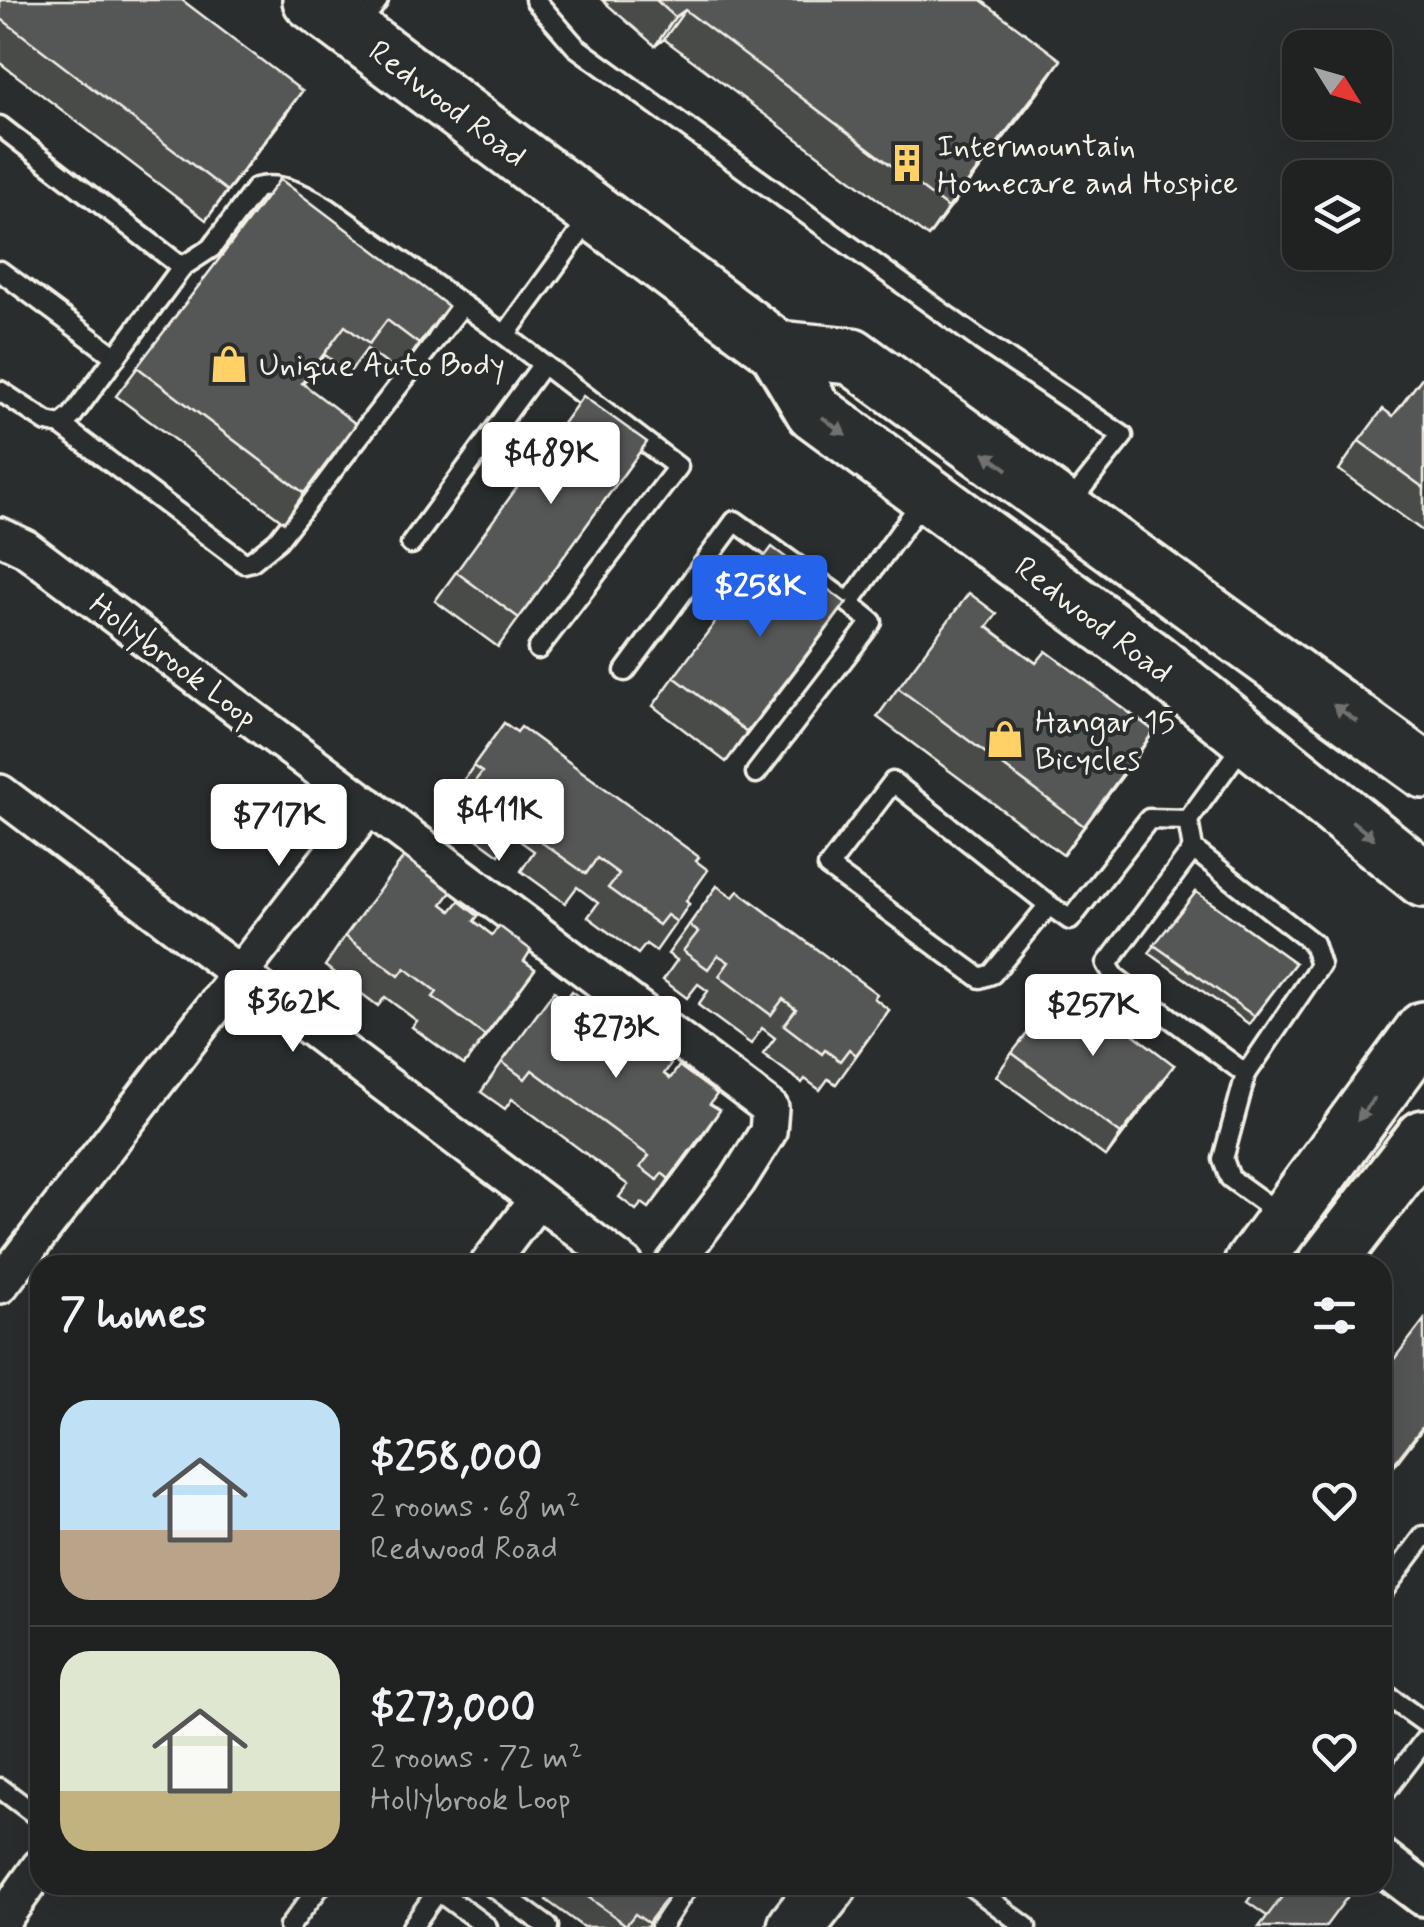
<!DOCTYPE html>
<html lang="en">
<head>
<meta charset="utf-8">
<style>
  body { margin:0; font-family:Mynerve,sans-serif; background:#2d2f2f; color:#f1f3f6; height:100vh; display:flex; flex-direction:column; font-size:38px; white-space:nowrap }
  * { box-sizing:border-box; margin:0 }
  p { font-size:32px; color:#a2a4a5 }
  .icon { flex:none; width:55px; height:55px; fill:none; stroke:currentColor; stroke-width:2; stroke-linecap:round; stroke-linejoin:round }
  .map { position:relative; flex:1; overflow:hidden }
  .sheet { position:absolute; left:30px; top:1255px; width:1362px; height:640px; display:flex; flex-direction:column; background:#202222; border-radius:30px; box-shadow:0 10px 40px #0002,0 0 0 2px #3d3f40 }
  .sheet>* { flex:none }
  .needle { width:65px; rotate:127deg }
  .controls { position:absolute; left:1282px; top:30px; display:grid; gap:20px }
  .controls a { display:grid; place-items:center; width:110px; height:110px; border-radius:20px; background:#202222; box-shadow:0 10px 40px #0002,0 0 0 2px #3d3f40; font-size:50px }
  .price { position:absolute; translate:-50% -85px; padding:0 22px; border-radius:10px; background:#fff; color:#222; font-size:32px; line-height:65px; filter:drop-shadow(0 2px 5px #0008) }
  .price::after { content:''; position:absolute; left:50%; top:60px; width:30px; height:22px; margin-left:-15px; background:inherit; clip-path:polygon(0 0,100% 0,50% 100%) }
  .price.current { background:#2563eb; color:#fff }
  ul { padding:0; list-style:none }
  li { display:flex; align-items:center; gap:30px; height:250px; padding:0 30px }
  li+li { border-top:2px solid #3d3f40 }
  li span { display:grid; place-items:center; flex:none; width:280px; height:200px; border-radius:30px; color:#555 }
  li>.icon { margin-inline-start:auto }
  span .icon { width:120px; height:120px; fill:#fffc; stroke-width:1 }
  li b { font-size:42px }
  h2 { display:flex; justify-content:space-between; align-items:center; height:120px; padding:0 30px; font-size:42px }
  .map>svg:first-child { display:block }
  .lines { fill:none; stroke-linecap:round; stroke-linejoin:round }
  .service-casing { stroke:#f4f1e8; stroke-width:25 }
  .minor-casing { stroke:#f4f1e8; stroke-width:42 }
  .tertiary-casing { stroke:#f4f1e8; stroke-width:50 }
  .primary-casing { stroke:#f4f1e8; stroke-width:62 }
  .service { stroke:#2a2d2e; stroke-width:18 }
  .minor { stroke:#2a2d2e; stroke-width:35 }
  .tertiary { stroke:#2a2d2e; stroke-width:42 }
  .primary { stroke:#2a2d2e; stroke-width:55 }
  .wall { fill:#494b4a; stroke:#f4f1e8; stroke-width:2.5 }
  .shaded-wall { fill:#3c3d3c; stroke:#f4f1e8; stroke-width:2.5 }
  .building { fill:#555756; stroke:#f4f1e8; stroke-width:2.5 }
  .oneway { fill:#71726f }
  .labels { text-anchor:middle; stroke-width:8; stroke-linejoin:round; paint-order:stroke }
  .street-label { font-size:32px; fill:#f4f1e8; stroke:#2a2d2e }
  .poi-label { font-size:32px; fill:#f4f1e8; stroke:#2a2d2e; text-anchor:start }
</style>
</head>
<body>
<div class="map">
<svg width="1424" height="1927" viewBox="0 0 1424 1927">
  <rect width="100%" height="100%" fill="#2a2d2e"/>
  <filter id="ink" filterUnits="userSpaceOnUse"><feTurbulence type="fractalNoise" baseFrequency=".01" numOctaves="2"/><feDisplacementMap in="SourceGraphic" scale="20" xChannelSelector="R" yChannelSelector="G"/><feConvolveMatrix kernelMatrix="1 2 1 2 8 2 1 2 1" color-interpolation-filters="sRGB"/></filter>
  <g filter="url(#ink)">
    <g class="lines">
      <!-- service casing -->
      <g class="service-casing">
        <g id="service">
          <polyline points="535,0 576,47 980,340 1123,436 1069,504"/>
          <polyline points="357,28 378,0"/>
          <polyline points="0,126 182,267"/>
          <polyline points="0,271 116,357"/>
          <path d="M0,391L47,422L61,425L72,416L182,267L211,248L256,188C281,181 308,196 329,209L505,335"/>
          <polyline points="61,425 244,563 252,561 278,540 462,305"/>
          <polyline points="411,544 543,364"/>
          <polyline points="538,649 678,467 505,335 591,217"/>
          <polyline points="625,671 735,521 849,603"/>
          <polyline points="1245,742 1188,820 1193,849 1107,964 1115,977 1246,1074 1223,1159 1230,1178 1281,1215"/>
          <polyline points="756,773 872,622 849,603 923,500"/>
          <polyline points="1193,849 1313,943 1320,965 1246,1074"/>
          <polyline points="1049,905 893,782 828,867 980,978 992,974 1049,905 1070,920 1149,819 1188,820"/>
          <polyline points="1382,1592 1424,1536"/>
          <polyline points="1382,1692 1424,1722"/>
          <polyline points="0,1788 40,1818"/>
          <polyline points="1382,1796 1424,1741"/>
          <polyline points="490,1885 548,1927"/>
          <polyline points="970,1885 1026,1927"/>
          <polyline points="438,1891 487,1927"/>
          <polyline points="289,1927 321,1885"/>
          <polyline points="412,1927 442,1885"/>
          <polyline points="661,1927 688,1885"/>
        </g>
      </g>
      <!-- minor casing -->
      <g class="minor-casing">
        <g id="minor">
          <polyline points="0,536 25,548 770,1108 768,1132 738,1180 673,1265"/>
          <polyline points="0,793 625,1265"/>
          <polyline points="488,1265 537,1200"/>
          <polyline points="0,1285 369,806"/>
          <polyline points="0,1923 40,1867"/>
        </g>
      </g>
      <!-- tertiary casing -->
      <g class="tertiary-casing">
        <polyline id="tertiary" points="1382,1862 1424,1894"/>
      </g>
      <!-- primary casing -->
      <g class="primary-casing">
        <g id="primary">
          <polyline points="311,0 777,349 814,411 1151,659 1424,879"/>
          <polyline points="777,349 852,356 1424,770"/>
          <polyline points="1252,1265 1424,1030"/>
          <polyline points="1326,1265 1424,1138"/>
          <polyline points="796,1927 829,1885"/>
        </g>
      </g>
      <!-- service -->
      <use href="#service" class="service"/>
      <!-- minor -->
      <use href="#minor" class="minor"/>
      <!-- tertiary -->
      <use href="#tertiary" class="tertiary"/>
      <!-- primary -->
      <use href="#primary" class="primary"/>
    </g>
    <!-- wall -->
    <g class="wall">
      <polygon points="0,0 302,91 206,220 0,63"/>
      <polygon points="602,0 981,0 1041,89 928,237 664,39 655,46"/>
      <polygon points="280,179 428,335 399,373 367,349 349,373 325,355 303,384 335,454 284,522 116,396"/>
      <polygon points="1424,375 1424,532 1339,470 1359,441 1393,416"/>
      <polygon points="647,442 498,647 435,601 456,572"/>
      <polygon points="846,603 726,762 653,706 674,677"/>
      <polygon points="988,627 1036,663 1154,731 1063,855 877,717 898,688"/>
      <polygon points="504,723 696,862 686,902 689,904 656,951 646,944 638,954 588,917 598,903 577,887 565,903 521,871 534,851 513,836 499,855 448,818 461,801 453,795"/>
      <polygon points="717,886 889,1010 836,1084 828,1079 820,1090 805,1079 802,1083 763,1054 775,1038 762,1028 751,1044 698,1005 708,991 698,984 687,998 663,980 677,960 668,954"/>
      <polygon points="1196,892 1295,963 1249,1024 1149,953"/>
      <polygon points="442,904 451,911 474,921 535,969 464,1065 412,1027 417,1021 385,997 378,1006 325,966 345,936"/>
      <polygon points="597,1028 664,1074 710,1104 700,1140 649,1208 642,1203 636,1210 619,1197 628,1185 512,1099 505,1109 481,1092 502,1062"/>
      <polygon points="1012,1053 1174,1065 1106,1157 996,1076"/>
      <polygon points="556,1885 678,1885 647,1927 583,1927 546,1900"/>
      <polygon points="1259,1885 1334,1885 1267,1916 1247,1902"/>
    </g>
    <!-- shaded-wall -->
    <g class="shaded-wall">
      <polygon points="685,10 664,39 655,46 675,17"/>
      <polygon points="1061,60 1041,89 928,237 948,208"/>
      <polygon points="302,91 282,120 206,220 227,191"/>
      <polygon points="448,306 428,335 399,373 419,344"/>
      <polygon points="356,424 335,454 284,522 304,493"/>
      <polygon points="846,603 825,632 726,762 747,732"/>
      <polygon points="1154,731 1134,761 1063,855 1084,826"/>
      <polygon points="535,969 514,998 464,1065 485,1036"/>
      <polygon points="1174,1065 1159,1087 1106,1157 1121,1134"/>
      <polygon points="720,1110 700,1140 649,1208 669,1179"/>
      <polygon points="1424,1425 1424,1427 1382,1482 1382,1479"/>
    </g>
    <!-- building -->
    <g class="building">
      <polygon points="0,0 182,0 302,91 227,191 0,18"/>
      <polygon points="656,0 981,0 1061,60 948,208 685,10 675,17"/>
      <polygon points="280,179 448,306 419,344 387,320 369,344 345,326 302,383 356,424 304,493 137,367"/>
      <polygon points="1424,375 1424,488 1359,441 1383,409 1393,416"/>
      <polygon points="583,396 647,442 519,618 456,572"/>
      <polygon points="772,547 846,603 747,732 674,677"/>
      <polygon points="969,593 997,614 987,627 1036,663 1046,651 1154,731 1084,826 898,688"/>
      <polygon points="504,723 517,732 521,727 699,857 696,861 708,870 686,901 689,904 677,922 667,915 659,925 608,888 619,874 597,858 586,874 541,842 555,822 533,806 519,826 469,789 482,772 473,766"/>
      <polygon points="404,857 451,892 442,904 451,911 459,901 478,916 474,921 492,935 499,926 531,950 524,961 535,969 485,1036 433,997 437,992 405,968 399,976 345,936"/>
      <polygon points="717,886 733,897 738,891 877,994 874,998 889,1010 856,1055 849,1049 840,1061 825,1050 822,1054 784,1025 796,1009 783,999 771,1015 719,976 729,962 718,955 708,969 683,951 698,932 689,925"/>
      <polygon points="1196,892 1295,963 1254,1016 1154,945"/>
      <polygon points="1066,983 1174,1065 1121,1134 1012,1053"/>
      <polygon points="554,991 565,1000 572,991 605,1016 597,1027 605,1033 614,1021 671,1064 664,1074 670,1079 679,1066 717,1094 710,1104 720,1110 669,1179 662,1173 657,1180 640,1167 649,1156 532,1070 525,1079 502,1062"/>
      <polygon points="1424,1320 1424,1425 1382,1479 1382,1375"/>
      <polygon points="572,1885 677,1885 648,1923 635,1914 626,1925"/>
      <polygon points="1271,1885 1334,1885 1348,1896 1325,1927 1259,1927 1284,1894"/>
    </g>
    <!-- one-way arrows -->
    <defs><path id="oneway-solid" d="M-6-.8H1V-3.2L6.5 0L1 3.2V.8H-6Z" transform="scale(2.5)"/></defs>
    <g class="oneway">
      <use href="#oneway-solid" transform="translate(834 426) rotate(37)"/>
      <use href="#oneway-solid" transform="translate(996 461) rotate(-144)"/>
      <use href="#oneway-solid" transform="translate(1345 713) rotate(-144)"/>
      <use href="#oneway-solid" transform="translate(1363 830) rotate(39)"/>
      <use href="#oneway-solid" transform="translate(1366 1109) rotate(126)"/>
    </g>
  </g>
  <!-- icons -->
  <defs>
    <g id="building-bare" transform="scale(3)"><path d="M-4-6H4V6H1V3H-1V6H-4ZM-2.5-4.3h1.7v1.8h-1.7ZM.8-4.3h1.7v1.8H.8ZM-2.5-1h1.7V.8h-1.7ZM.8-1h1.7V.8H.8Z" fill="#ffd166" stroke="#2a2d2e" stroke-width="2.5" paint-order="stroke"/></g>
    <g id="shop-bare" transform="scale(3)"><path d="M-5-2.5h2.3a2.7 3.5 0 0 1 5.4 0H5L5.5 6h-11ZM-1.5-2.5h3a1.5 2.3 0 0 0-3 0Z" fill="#ffd166" stroke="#2a2d2e" stroke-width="2.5" paint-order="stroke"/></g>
  </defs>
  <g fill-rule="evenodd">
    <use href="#building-bare" x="907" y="163"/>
    <use href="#shop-bare" x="229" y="364"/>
    <use href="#shop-bare" x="1005" y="739"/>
  </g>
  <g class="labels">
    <!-- street labels -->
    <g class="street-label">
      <text transform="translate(448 103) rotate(37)" y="11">Redwood Road</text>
      <text transform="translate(1094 619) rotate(37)" y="11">Redwood Road</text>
      <text transform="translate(174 660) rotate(37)" y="11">Hollybrook Loop</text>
    </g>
    <!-- poi labels -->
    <g class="poi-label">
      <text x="937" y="156">Intermountain<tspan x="937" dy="37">Homecare and Hospice</tspan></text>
      <text x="259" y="375">Unique Auto Body</text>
      <text x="1035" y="732">Hangar 15<tspan x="1035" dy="37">Bicycles</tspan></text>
    </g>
  </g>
</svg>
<div class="controls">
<a><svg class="needle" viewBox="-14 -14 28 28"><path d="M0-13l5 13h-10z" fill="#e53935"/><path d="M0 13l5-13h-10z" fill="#a2a4a5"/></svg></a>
<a><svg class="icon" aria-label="layers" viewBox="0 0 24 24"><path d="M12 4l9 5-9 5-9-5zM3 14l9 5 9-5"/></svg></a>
</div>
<b class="price" style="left:551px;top:507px">$489K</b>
<b class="price current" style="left:760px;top:640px">$258K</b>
<b class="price" style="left:499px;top:864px">$411K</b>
<b class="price" style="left:279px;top:869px">$717K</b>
<b class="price" style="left:293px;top:1055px">$362K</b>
<b class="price" style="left:1093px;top:1059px">$257K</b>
<b class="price" style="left:616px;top:1081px">$273K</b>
<section class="sheet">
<h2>7 homes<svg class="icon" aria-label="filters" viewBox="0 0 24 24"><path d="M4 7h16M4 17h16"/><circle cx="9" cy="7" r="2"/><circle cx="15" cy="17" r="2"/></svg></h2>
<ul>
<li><span style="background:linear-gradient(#bfe0f5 65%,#b9a48a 0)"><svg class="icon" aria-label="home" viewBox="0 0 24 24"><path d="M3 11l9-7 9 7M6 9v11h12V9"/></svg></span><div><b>$258,000</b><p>2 rooms · 68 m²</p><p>Redwood Road</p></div><svg class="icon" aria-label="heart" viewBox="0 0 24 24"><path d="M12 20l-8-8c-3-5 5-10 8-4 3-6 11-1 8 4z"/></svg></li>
<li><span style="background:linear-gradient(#dfe7d0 70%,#c2b280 0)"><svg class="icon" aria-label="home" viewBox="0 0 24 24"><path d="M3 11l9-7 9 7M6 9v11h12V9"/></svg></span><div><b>$273,000</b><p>2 rooms · 72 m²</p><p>Hollybrook Loop</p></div><svg class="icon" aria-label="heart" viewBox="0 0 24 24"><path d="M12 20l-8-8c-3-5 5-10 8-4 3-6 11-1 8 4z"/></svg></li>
</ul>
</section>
</div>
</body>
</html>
